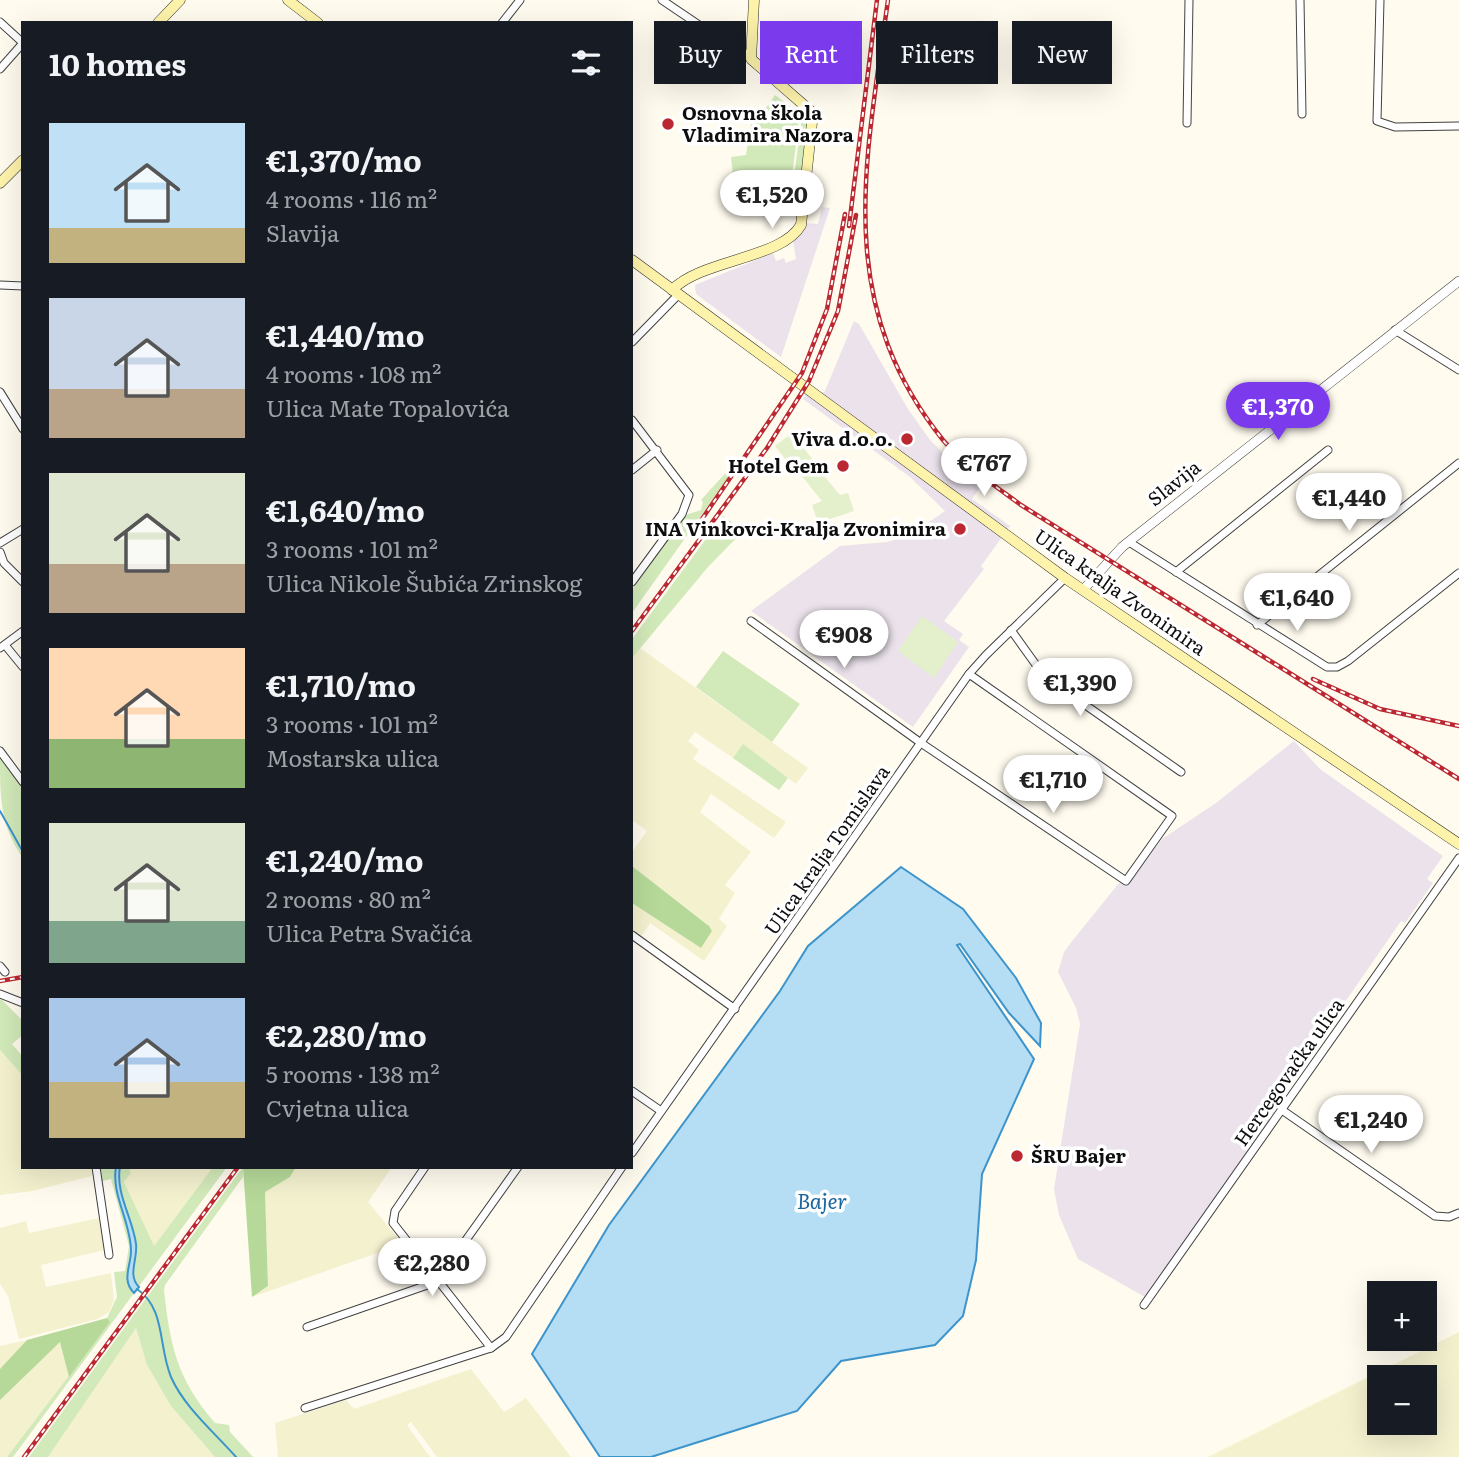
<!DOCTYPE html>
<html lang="en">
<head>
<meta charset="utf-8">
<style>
  body { margin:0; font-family:Literata,serif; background:#20242c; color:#f1f3f6; height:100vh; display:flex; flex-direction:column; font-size:26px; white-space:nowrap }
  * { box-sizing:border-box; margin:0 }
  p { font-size:23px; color:#9ea1a6 }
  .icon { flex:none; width:38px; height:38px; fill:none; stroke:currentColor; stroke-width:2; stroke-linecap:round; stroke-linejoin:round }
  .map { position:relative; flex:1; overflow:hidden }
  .details { position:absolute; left:21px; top:21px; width:612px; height:1148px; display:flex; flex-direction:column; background:#171b24; border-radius:0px; box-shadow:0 7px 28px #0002 }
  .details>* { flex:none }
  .guide { position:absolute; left:654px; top:21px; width:665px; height:63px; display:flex; gap:14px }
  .controls { position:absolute; left:1367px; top:1281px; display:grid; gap:14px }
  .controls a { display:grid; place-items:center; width:70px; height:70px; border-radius:0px; background:#171b24; box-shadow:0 7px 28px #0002; font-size:35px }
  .price { position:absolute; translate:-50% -60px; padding:0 16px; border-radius:24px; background:#fff; color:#222; font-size:23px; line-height:46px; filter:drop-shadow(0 2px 4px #0008) }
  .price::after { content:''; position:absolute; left:50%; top:42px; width:21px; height:16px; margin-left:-10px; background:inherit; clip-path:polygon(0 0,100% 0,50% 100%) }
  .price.selected { background:#7c3aed; color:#fff }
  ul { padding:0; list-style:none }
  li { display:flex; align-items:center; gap:21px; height:175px; padding:0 28px }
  li span { display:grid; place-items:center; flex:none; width:196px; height:140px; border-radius:0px; color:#555 }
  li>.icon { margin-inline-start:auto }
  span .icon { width:84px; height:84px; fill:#fffc; stroke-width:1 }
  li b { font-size:30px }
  h2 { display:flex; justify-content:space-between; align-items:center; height:84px; padding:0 28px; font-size:30px }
  .tag { padding:0 24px; border-radius:0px; background:#171b24; box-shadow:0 7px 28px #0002; font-size:24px; line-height:63px }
  .tag.selected { background:#7c3aed; color:#fff }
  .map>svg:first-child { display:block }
  .industrial { fill:#ebe2ec }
  .farmland { fill:#f4f1cf; fill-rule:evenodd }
  .green { fill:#d2e9b9 }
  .forest { fill:#b6d999 }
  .pitch { fill:#e3f0cb }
  .water { fill:#b5def5; stroke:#3d94cb; stroke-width:2 }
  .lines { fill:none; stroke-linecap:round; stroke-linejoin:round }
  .stream { stroke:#3d94cb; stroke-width:2 }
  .minor-casing { stroke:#414141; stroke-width:9 }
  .tertiary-casing { stroke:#414141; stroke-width:10 }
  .secondary-casing { stroke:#303030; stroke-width:11 }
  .minor { stroke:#fff; stroke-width:7 }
  .tertiary { stroke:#fff; stroke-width:9 }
  .secondary { stroke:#fdf3ab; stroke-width:10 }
  .rail-casing { stroke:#bc2831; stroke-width:4.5 }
  .rail { stroke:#fff; stroke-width:2; stroke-dasharray:5; stroke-linecap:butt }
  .poi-dot { fill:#bc2831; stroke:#fff; stroke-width:2.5 }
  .labels { text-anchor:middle; stroke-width:7; stroke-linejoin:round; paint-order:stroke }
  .poi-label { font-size:19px; font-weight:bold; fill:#0e0e0e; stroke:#fff; text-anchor:end }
  .street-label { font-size:19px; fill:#0e0e0e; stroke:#fff }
  .water-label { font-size:21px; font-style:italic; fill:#19659e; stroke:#fff }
</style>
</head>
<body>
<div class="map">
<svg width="1459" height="1457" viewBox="0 0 1459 1457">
  <rect width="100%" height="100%" fill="#fffbef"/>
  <!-- industrial -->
  <g class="industrial">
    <polygon points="822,207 830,208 781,357 696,294 695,285 773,253 776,261 784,258 786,263 796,259 793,241 805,223 818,224"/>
    <polygon points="854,321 859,324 908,409 930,440 979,489 972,499 1010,526 981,566 984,569 944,621 963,634 959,640 969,647 913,727 751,611 840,546 887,542 910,535 945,511 910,477 803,399 810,386 822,393 825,391"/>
    <polygon points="1294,741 1320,769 1443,856 1427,879 1433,883 1405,923 1401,921 1332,1021 1325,1016 1271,1092 1284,1102 1145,1297 1078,1259 1059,1215 1054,1189 1080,1024 1076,1008 1058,972 1064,952 1073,940 1119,883 1129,883 1162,839 1216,803"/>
  </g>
  <!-- farmland -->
  <g class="farmland">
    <polygon points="640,648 808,768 796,784 743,745 733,758 695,732 688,741 699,750 693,759 786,822 774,838 711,794 700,812 751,852 725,885 735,893 719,919 727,926 704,961 650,923 641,937 632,931 632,903 701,948 712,931 706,923 632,866 632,852 647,831 632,820 632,658"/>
    <polygon points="0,1050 23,1076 23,1167 93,1167 92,1176 32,1191 0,1195"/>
    <polygon points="129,1167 213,1167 153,1247 124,1182 131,1173"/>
    <polygon points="296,1167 392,1167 368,1202 403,1244 252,1297 268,1286 265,1192 290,1177"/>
    <polygon points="99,1218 105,1250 41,1265 46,1287 111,1273 114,1300 109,1312 98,1319 19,1339 8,1296 0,1284 0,1228 26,1221 29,1233"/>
    <polygon points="136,1328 147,1365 171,1406 215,1457 48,1457"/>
    <path d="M1459,1332V1457H1208ZM1379,1377H1424V1423H1379Z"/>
    <polygon points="27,1340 8,1361 0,1369 0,1346"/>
    <polygon points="61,1342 69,1377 7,1457 0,1457 0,1400 43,1355"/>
    <polygon points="471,1369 504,1412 526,1398 571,1457 437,1457 411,1422 407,1425 430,1457 278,1457 275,1423 346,1400 354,1409"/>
  </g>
  <!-- green -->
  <g class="green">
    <polygon points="775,95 800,114 788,206 785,206 785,199 735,193 731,157 746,155 751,124 755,124"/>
    <polygon points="803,110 807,122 798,206 790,206"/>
    <polygon points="731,467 734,469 632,613 632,590 685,515 701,510 703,502 701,500"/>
    <polygon points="723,516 744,530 708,567 632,658 632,639"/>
    <polygon points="723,651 800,704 772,742 696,687"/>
    <polygon points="743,744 788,778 779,790 733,758"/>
    <path d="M0,756L23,786V843L19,846L23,858C0,825 0,798 0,756Z"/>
    <polygon points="0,998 23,1021 23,1035 12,1044 23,1057 23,1076 0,1050"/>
    <polygon points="98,1167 129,1167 131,1173 124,1182 154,1246 213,1167 227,1167 13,1457 7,1457 110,1322 107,1318 117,1297 114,1272 125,1271 129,1246 111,1179 98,1182"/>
    <path d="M243,1167V1177L165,1285L164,1290C170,1346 177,1379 215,1423L229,1425L230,1432L253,1457H215L171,1406L147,1365L136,1328L48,1457H29Z"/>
  </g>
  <!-- forest -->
  <g class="forest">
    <polygon points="632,866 709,926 712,931 701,948 632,903"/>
    <polygon points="243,1167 296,1167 290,1177 265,1192 268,1286 252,1297"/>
    <polygon points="107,1318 110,1322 69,1377 60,1342 0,1400 0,1369 27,1340"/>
  </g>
  <!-- pitch -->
  <g class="pitch">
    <polygon points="792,433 813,460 797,474 775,446"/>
    <polygon points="814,464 840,495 848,493 854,511 818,523 812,505 822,501 801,475"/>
    <polygon points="922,616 958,642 934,678 898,651"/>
  </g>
  <!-- water -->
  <g class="water">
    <polygon points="901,867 963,909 1016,978 1041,1023 1040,1046 1009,1013 960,944 957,945 1034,1059 982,1174 976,1260 963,1316 935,1345 841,1361 797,1411 651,1457 600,1457 532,1354 609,1225 780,991 808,946"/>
    <path d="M116,1167H120C115,1193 133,1219 136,1244C138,1259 127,1275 139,1287L134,1293C121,1280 131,1266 131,1251C131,1222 111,1195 116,1167Z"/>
  </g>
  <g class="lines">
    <!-- stream -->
    <g class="stream">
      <polyline points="0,811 23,852"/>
      <path d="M137,1289C166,1309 158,1346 171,1377C184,1407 215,1433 236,1457"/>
    </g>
    <!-- minor casing -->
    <g class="minor-casing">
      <g id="minor">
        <polyline points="662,0 739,52 749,54"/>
        <polyline points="1300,0 1302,114"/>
        <polyline points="1380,0 1377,121 1395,127 1459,126"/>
        <polyline points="0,22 23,43"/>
        <polyline points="502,23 520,0"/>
        <polyline points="0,69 23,43"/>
        <polyline points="1187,123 1189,0"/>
        <polyline points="0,285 23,286"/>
        <polyline points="1395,330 1459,370"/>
        <polyline points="632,342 678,295"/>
        <polyline points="0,392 23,429"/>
        <polyline points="632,420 689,495 682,514 632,582"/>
        <polyline points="632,470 657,450"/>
        <polyline points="1129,542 1327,667 1337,667 1348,661 1459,573"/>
        <polyline points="0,543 23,529"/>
        <polyline points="0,552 4,563 23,582"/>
        <polyline points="1176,572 1328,450"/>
        <polyline points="751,621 921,743 1126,881 1172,816 969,674"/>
        <polyline points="1257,625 1459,463"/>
        <polyline points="1011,630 1044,676 1181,772"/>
        <polyline points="5,645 23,667"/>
        <polyline points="0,648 23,631"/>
        <polyline points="0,751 23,782"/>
        <polyline points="632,935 735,1009"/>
        <polyline points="0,966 5,972"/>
        <polyline points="0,994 23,1003"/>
        <polyline points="632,1091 661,1111"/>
        <polyline points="1282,1110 1435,1216 1449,1217 1459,1213"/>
        <polyline points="632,1153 969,674 986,655 1065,578"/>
        <polyline points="96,1167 109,1255"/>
        <polyline points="425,1167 395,1211 393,1223 491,1348"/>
        <polyline points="1144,1305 1459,858"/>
        <polyline points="307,1327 436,1282 518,1167"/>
        <polyline points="305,1408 491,1348 506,1337 622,1167"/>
      </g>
    </g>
    <!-- tertiary casing -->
    <g class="tertiary-casing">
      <polyline id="tertiary" points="1083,590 1122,547 1459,281"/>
    </g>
    <!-- secondary casing -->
    <g class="secondary-casing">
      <g id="secondary">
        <polyline points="288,0 318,23"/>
        <polyline points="158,23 180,0"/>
        <polyline points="0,183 23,160"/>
        <polyline points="632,260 1065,578 1459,844"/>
        <path d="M672,290C702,259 782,259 801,225L813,113L751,59L754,0"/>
      </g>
    </g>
    <!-- minor -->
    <use href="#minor" class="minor"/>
    <!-- tertiary -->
    <use href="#tertiary" class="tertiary"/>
    <!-- secondary -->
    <use href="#secondary" class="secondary"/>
    <!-- rail casing -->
    <g class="rail-casing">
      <g id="rail">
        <path d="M888,0C866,161 832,302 943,440C965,466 994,485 1021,505L1459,779"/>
        <polyline points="849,226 877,0"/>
        <polyline points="702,519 802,373 827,309 845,214"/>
        <polyline points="632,631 767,448 809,381 838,311 856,215"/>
        <polyline points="1313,679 1380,709 1459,726"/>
        <polyline points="0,981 23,977"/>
        <polyline points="24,1457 238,1167"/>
      </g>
    </g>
    <!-- rail -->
    <use href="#rail" class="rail"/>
  </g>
  <!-- markers -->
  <g class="poi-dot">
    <circle cx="668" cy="124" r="7"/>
    <circle cx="907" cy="439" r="7"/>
    <circle cx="843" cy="466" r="7"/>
    <circle cx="960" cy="529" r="7"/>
    <circle cx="1017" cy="1156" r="7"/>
  </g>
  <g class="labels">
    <!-- poi labels -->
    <g class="poi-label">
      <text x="682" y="120" text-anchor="start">Osnovna škola<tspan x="682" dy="22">Vladimira Nazora</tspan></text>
      <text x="893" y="446">Viva d.o.o.</text>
      <text x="829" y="473">Hotel Gem</text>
      <text x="946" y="536">INA Vinkovci-Kralja Zvonimira</text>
      <text x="1031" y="1163" text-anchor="start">ŠRU Bajer</text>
    </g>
    <!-- street labels -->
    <g class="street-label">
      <text transform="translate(1174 483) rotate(-38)" y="7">Slavija</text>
      <text transform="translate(1120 592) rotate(35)" y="7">Ulica kralja Zvonimira</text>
      <text transform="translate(827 850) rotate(-55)" y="7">Ulica kralja Tomislava</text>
      <text transform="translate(1289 1072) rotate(-55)" y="7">Hercegovačka ulica</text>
    </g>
    <!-- water labels -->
    <g class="water-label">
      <text x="822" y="1209">Bajer</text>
    </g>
  </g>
</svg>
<div class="controls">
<a>+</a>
<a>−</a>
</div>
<b class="price" style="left:772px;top:230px">€1,520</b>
<b class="price selected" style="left:1278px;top:442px">€1,370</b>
<b class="price" style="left:984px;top:498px">€767</b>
<b class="price" style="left:1349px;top:533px">€1,440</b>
<b class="price" style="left:1297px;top:633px">€1,640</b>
<b class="price" style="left:844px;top:670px">€908</b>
<b class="price" style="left:1080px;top:718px">€1,390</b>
<b class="price" style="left:1053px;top:815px">€1,710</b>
<b class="price" style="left:1371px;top:1155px">€1,240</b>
<b class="price" style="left:432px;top:1298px">€2,280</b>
<div class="guide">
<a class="tag">Buy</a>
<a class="tag selected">Rent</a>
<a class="tag">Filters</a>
<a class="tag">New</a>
</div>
<section class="details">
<h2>10 homes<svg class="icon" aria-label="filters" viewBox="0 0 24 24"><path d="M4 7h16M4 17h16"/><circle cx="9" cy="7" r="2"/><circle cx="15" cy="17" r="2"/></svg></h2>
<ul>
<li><span style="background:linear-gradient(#bfe0f5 75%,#c2b280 0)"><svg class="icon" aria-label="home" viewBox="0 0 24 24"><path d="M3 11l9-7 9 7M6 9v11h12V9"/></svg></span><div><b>€1,370/mo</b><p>4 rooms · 116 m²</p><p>Slavija</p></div></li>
<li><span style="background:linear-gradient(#c9d6e8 65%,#b9a48a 0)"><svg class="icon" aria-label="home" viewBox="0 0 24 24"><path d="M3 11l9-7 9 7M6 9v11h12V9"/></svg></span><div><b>€1,440/mo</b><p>4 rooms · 108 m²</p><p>Ulica Mate Topalovića</p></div></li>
<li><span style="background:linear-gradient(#dfe7d0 65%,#b9a48a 0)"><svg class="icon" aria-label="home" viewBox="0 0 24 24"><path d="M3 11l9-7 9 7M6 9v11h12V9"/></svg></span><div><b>€1,640/mo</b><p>3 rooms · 101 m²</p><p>Ulica Nikole Šubića Zrinskog</p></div></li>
<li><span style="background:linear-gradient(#ffd9b3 65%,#8fb573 0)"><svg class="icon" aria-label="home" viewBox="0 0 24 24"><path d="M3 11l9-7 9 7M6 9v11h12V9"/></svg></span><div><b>€1,710/mo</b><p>3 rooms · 101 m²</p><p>Mostarska ulica</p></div></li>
<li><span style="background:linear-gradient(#dfe7d0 70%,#7fa58c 0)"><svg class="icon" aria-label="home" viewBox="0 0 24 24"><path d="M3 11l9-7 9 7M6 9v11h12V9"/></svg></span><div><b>€1,240/mo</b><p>2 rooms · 80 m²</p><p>Ulica Petra Svačića</p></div></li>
<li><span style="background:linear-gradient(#a9c7e8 60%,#c2b280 0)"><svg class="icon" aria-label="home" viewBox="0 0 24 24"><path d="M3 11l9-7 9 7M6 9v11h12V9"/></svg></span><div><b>€2,280/mo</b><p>5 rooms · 138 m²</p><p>Cvjetna ulica</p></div></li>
</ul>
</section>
</div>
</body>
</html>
